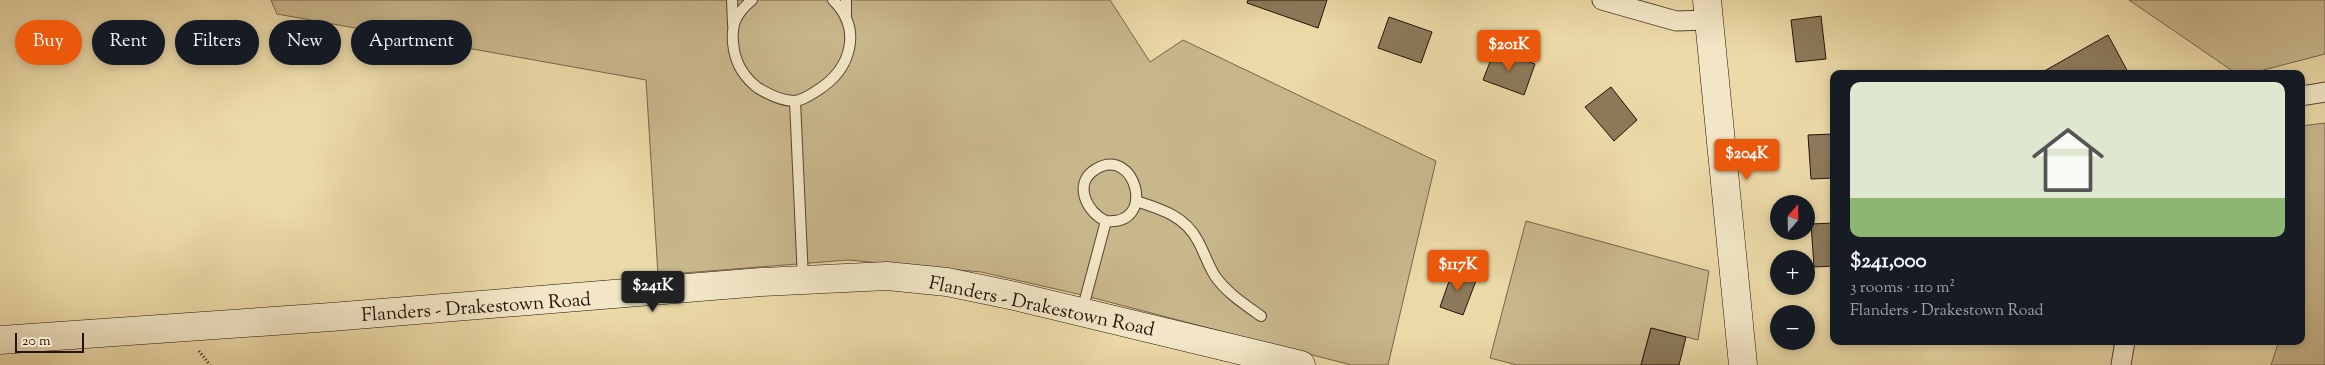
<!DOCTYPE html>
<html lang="en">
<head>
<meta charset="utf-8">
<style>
  body { margin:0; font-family:"Sorts Mill Goudy",serif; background:#20242c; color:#f1f3f6; height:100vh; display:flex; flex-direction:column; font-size:19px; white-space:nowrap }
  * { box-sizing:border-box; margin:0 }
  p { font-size:16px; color:#9ea1a6 }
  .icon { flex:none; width:28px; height:28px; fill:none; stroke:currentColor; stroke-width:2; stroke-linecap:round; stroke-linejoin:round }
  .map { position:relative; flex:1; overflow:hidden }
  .panel { position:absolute; left:1830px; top:70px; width:475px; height:275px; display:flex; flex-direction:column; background:#171b24; border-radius:10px; box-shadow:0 2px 8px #0003 }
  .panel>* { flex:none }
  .guide { position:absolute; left:15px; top:20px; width:475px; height:45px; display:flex; gap:10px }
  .needle { width:32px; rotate:20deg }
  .fabs { position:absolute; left:1770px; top:195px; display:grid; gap:10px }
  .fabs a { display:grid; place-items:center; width:45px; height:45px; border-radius:50%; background:#171b24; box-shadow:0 2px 8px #0003; font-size:25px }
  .scale { position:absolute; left:15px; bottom:12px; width:69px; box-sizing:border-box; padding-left:5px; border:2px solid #231308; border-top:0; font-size:14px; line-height:18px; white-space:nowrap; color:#231308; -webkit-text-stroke:4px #f2e6c6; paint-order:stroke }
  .price { position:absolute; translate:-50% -42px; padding:0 11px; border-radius:5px; background:#ea580c; color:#fff; font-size:16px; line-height:32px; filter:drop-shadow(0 1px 2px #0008) }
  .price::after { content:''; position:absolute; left:50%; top:30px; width:15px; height:11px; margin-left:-8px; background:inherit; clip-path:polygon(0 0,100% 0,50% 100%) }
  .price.active { background:#222; color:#fff }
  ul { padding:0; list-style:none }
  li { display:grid; align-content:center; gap:10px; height:265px; padding:0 20px }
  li+li { border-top:1px solid #363941 }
  li span { display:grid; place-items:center; height:155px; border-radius:10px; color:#555 }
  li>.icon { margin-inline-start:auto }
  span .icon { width:90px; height:90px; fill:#fffc; stroke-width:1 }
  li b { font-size:21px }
  .tag { padding:0 18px; border-radius:22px; background:#171b24; box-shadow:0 2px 8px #0003; font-size:18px; line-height:45px }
  .tag.active { background:#ea580c; color:#fff }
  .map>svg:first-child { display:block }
  .green { fill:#c9b78c; stroke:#76654a }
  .building { fill:#8b7a5b; stroke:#231308 }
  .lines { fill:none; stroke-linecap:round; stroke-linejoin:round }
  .lane-casing { stroke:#554430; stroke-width:12 }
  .street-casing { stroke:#554430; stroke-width:21 }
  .secondary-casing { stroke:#231308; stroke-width:29 }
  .path { stroke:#231308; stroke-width:3; stroke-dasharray:1 2.5; stroke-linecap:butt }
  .lane { stroke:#f2e6c6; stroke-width:10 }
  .street { stroke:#f2e6c6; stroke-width:19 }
  .secondary { stroke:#f2e6c6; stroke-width:28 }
  .labels { text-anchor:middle; stroke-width:4; stroke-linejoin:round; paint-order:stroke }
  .street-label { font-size:19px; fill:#231308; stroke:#f2e6c6 }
</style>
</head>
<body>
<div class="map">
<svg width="2325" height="365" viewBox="0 0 2325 365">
  <rect width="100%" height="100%" fill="#ebd9a7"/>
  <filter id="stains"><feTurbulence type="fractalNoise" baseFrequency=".004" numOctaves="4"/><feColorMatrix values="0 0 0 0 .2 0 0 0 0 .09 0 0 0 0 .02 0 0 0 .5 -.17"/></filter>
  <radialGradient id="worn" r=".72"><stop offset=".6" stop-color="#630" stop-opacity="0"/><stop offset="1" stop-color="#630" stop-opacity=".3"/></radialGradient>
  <!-- green -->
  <g class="green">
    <polygon points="271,0 1110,0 1150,62 1183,40 1436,161 1388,365 1351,365 1082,295 981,272 848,260 658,275 646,80 277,14"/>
    <polygon points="2129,0 2325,0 2325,54 2248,74 2237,74"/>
    <polygon points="2325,123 2325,365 2271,365 2279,341 2301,341 2301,126"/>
    <polygon points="1526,221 1709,271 1698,340 1651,328 1641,365 1517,365 1490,358"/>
  </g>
  <!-- building -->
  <g class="building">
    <polygon points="1248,0 1327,0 1318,28 1247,3"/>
    <polygon points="1821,16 1826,59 1796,62 1791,20"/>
    <polygon points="1389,17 1432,32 1421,63 1378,48"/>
    <polygon points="2108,35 2129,74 2039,74"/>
    <polygon points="1495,49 1535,64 1524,95 1483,80"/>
    <polygon points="1611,87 1637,120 1614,141 1585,107"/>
    <polygon points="1834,134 1834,178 1811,179 1808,135"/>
    <polygon points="1834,223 1834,266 1814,267 1811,224"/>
    <polygon points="1453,270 1477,278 1463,315 1440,307"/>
    <polygon points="1651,328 1686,337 1679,365 1641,365"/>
  </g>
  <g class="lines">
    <!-- lane casing -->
    <g class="lane-casing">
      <g id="lane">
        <polyline points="732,0 733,24"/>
        <path d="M752,0C734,15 730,27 734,50C737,67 745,78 758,88C768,94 782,101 794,101C801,101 812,94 818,90C851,69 863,30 833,0"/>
        <polyline points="846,0 846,15"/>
        <polyline points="795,101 803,279"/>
        <path d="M1136,201C1161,209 1185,216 1198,241C1204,252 1208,265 1215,276C1227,293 1244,304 1261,316"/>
        <path d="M1082,311L1106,221C1158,226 1135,145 1096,169C1072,183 1087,213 1106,221"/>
      </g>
    </g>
    <!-- street casing -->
    <g class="street-casing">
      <g id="street">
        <polyline points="1602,0 1676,21 1709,20"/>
        <polyline points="2301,96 2325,92"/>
        <polyline points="2121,365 2125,341"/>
      </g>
    </g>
    <!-- secondary casing -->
    <g class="secondary-casing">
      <g id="secondary">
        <polyline points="1707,0 1743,365"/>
        <polyline points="0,340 331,317 761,282 887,276 947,282 1015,296 1301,365"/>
      </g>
    </g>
    <!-- path -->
    <polyline class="path" points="199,351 210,365"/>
    <!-- lane -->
    <use href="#lane" class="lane"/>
    <!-- street -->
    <use href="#street" class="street"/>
    <!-- secondary -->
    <use href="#secondary" class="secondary"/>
  </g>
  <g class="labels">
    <!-- street labels -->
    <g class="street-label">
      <text transform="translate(1042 305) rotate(12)" y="7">Flanders - Drakestown Road</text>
      <text transform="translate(476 306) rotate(-4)" y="7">Flanders - Drakestown Road</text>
    </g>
  </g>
  <rect width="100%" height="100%" filter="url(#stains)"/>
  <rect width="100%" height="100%" fill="url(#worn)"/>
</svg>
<div class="fabs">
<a><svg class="needle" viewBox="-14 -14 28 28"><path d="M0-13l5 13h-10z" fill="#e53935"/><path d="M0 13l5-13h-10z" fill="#9ea1a6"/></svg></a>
<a>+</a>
<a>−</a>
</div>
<div class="scale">20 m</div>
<b class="price" style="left:1509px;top:72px">$201K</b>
<b class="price" style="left:1747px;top:181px">$204K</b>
<b class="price" style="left:1458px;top:292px">$117K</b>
<b class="price active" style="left:653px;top:313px">$241K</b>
<div class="guide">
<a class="tag active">Buy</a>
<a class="tag">Rent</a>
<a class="tag">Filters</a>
<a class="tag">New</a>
<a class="tag">Apartment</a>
</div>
<section class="panel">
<ul>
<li><span style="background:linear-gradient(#dfe7d0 75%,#8fb573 0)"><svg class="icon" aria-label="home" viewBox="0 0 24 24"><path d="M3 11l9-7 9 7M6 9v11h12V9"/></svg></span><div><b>$241,000</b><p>3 rooms · 110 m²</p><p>Flanders - Drakestown Road</p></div></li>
</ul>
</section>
</div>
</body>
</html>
